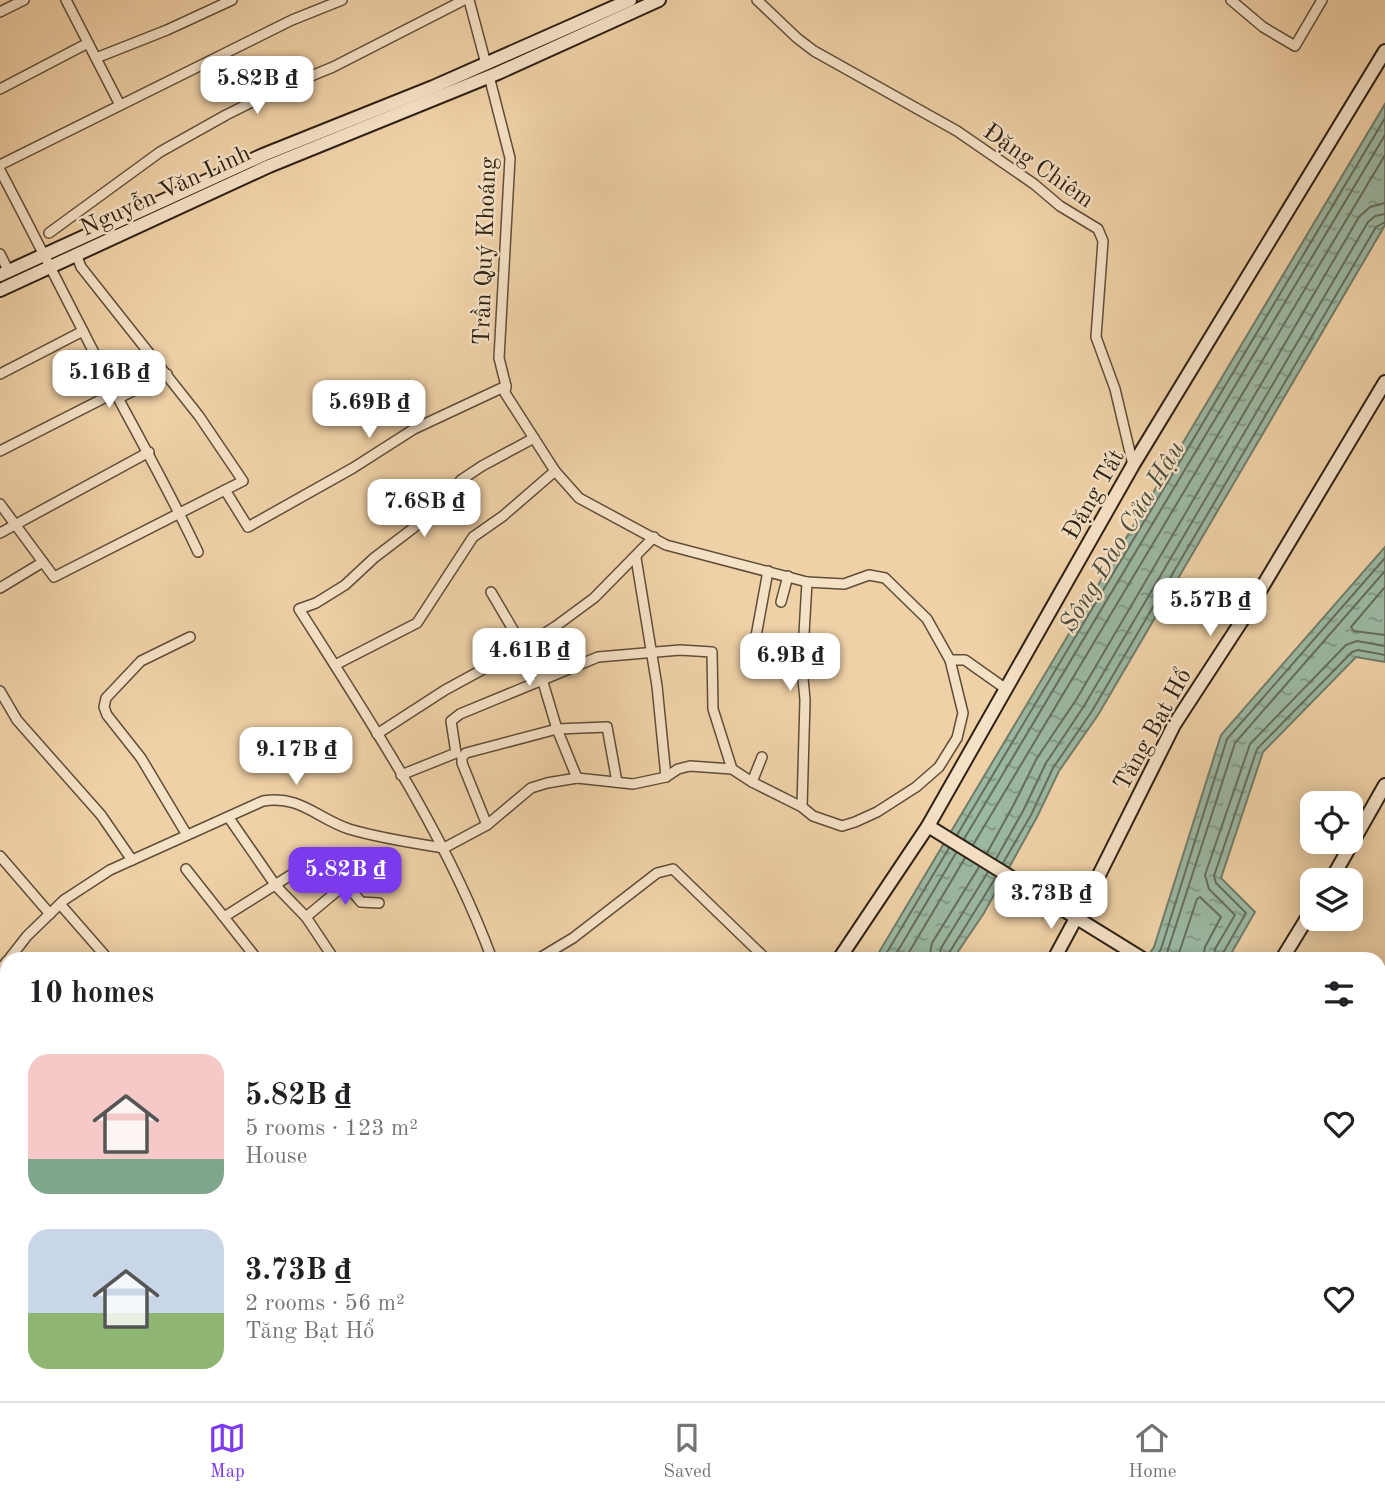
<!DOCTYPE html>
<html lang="en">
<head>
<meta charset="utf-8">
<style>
  body { margin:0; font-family:"Old Standard TT",serif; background:#f6f6f6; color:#202124; height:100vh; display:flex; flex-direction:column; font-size:26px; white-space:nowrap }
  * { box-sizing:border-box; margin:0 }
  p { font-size:23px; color:#757577 }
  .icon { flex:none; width:38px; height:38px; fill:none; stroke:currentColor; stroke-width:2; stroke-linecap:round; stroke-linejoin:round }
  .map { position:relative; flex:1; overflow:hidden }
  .side { position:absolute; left:0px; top:952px; width:1386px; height:450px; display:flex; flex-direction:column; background:#fff; border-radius:21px 21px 0 0; box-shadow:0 4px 18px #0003 }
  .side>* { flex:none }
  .fabs { position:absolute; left:1300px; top:791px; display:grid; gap:14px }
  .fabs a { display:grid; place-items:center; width:63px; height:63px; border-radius:14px; background:#fff; box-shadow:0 4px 18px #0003; font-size:35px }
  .price { position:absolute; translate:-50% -60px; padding:0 16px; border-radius:14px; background:#fff; color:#222; font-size:23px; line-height:46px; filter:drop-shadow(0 2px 4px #0008) }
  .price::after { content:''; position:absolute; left:50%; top:42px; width:21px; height:16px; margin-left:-10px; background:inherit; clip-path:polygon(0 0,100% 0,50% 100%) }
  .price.active { background:#7c3aed; color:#fff }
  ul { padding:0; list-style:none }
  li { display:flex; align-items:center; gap:21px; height:175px; padding:0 28px }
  li span { display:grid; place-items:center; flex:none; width:196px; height:140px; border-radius:21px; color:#555 }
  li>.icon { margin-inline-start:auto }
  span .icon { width:84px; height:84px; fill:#fffc; stroke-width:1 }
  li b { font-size:30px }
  h2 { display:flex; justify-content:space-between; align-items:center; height:84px; padding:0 28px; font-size:30px }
  .dock { display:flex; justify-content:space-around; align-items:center; height:98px; border-top:2px solid #e0e0e0; background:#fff; font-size:19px; color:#757577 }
  .dock a { display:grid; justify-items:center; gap:4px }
  .dock .active { color:#7c3aed }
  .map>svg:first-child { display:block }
  .green { fill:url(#green-dots); stroke:#707050; stroke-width:2 }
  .water { fill:url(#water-ripples); stroke:#6f7c69; stroke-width:2 }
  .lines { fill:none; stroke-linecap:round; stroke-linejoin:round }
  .shore { stroke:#646d5b; stroke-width:2 }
  .street-casing { stroke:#5e4e38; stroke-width:12 }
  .secondary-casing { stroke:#2e2213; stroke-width:16 }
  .primary-casing { stroke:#2e2213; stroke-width:18 }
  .street { stroke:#f5e1c6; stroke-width:9 }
  .secondary { stroke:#f5e1c6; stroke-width:12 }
  .primary { stroke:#f0d1a7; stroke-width:14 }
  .rail { stroke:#2e2213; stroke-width:2.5; stroke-dasharray:12 12; stroke-linecap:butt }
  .labels { text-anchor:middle; stroke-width:5; stroke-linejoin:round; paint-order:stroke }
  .street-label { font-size:24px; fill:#2e2213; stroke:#f5e1c6 }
  .water-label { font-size:26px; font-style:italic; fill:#4f4f3e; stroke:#f5e1c6 }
</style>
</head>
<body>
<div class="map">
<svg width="1385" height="1401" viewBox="0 0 1385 1401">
  <defs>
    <pattern id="green-dots" width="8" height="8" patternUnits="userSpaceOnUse" patternTransform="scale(1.75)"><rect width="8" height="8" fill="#b3bd8d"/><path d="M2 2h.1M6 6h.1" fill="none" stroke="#9aa279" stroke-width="1.8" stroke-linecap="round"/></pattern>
    <pattern id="water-ripples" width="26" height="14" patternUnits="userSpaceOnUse" patternTransform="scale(1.75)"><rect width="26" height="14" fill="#9bb8a3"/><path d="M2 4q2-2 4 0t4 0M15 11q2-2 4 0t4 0" fill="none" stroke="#7f9584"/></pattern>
  </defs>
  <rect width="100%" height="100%" fill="#f0d1a7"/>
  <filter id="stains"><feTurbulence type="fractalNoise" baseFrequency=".00286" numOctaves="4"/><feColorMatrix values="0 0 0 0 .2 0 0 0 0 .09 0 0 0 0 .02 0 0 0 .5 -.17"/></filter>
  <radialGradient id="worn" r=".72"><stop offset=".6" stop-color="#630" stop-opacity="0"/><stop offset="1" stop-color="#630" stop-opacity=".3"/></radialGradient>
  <!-- green -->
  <polygon class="green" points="374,1395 431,1395 435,1401 384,1401"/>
  <!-- water -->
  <g class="water">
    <polygon points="1385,104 1385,225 1098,715 1059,771 1037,817 984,913 953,959 875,959"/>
    <polygon points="1385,547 1385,662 1356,657 1263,752 1221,878 1255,912 1228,959 1146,959 1154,947 1221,735"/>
    <polygon points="614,1395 688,1395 684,1401 611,1401"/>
    <polygon points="892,1395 973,1395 969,1401 887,1401"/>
    <polygon points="1089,1395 1146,1395 1143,1401 1086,1401"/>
  </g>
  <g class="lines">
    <!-- shore -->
    <g class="shore">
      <polyline points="1385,587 1351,627 1354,631 1385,635"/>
      <polyline points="957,835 1385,118"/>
      <polyline points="964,839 1385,135"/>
      <polyline points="973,845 1385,155"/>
      <polyline points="987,853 1013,806 1037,758 1076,700 1359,217 1370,207 1385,203"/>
      <polyline points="996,859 1023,811 1046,763 1084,706 1368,222 1375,216 1385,214"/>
      <polyline points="1003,863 1031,815 1053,768 1092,711 1376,227 1385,222"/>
      <polyline points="883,959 949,848"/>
      <polyline points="893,959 956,853"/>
      <polyline points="905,959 965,858"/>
      <polyline points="929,959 932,943 979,867"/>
      <polyline points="939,959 941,948 988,872"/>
      <polyline points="948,959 949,953 996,877"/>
      <polyline points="1155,959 1161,949 1227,739 1385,558"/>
      <polyline points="1165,959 1235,743 1385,571"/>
      <polyline points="1177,959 1197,899 1200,897 1221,917 1205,947 1203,959"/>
      <polyline points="1214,959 1215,949 1235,915 1209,889 1205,875 1250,744 1346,645 1357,641 1385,646"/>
      <polyline points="1222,959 1223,953 1246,913 1216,883 1214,876 1257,749 1352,652 1358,650 1385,655"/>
    </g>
    <!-- street casing -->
    <g class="street-casing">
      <g id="street">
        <polyline points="66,0 120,105"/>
        <polyline points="469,0 486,64"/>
        <polyline points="757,0 797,38 814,51 957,131 1034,184 1060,206 1098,229 1103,241 1096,337 1115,389 1133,465"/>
        <polyline points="1231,0 1263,27 1295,46 1322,0"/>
        <polyline points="0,12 24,0"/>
        <polyline points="96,58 167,30 232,0"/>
        <polyline points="489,76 510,158 499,358 506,386 505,393 555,471 579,498 666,545 807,582 844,584 869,575 885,578 927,619 950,660 965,660 1006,689"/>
        <polyline points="0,89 88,43"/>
        <polyline points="0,165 292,20 342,0"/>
        <path d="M0,170C28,223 55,277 83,331C120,405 163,477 198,552"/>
        <polyline points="49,233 160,152 226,115 270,93 333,67 464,0"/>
        <polyline points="0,254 9,272"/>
        <polyline points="76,254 81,267 199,416 243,481 225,490 248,527 353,468 414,429 506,386"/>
        <polyline points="0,374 83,331"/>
        <polyline points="119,398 167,374"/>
        <polyline points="0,451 116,392"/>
        <polyline points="0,504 54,577 225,490"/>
        <polyline points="0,533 149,452"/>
        <polyline points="636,558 657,686 666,777"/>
        <polyline points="0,588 43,562"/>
        <polyline points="491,592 542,679 557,729 577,778"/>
        <polyline points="781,602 788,576"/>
        <polyline points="756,636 768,571"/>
        <polyline points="335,665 417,623 473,537 503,516 555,471"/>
        <polyline points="0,691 17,720 101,815 132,860"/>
        <polyline points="377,734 445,690 524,647 556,626 594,598 654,537"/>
        <polyline points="401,775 456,753 451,721 460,714 598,657 680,650 712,652 713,709 732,769"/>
        <polyline points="752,782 762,757"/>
        <polyline points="802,807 805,700 802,668 807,582"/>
        <polyline points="229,818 276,886 306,917 334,959"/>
        <polyline points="487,825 462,763 462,757 466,753 557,729 607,727 617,782"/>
        <polyline points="187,835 141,758 107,715 104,707 106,698 141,661 190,637"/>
        <polyline points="0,856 50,914"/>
        <polyline points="186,869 257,959"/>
        <polyline points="60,904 108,959"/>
        <polyline points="224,917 321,856"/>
        <polyline points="306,917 342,887 350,889 361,902 379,903"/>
        <path d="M9,959L27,936L64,900L110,870L263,801C301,795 316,818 349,829C379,838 412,843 444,848L487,825L531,788L547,783L577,778L633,784L666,777L678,769L690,766L732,769L752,782L802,807L813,816L842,826L855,822L877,812L916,787L939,767L957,738L963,713L950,660"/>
        <path d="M492,959C446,834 370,721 299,609L316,603L345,585L374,558L412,529L445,500L461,480L482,466L534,438"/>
        <polyline points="538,959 573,938 657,873 673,869 766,959"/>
        <polyline points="0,970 7,961"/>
        <polyline points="1379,1016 1385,1006"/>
        <polyline points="0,1079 7,1083"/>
        <polyline points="0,1185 7,1177"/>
        <polyline points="1379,1380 1385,1383"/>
        <polyline points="70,1401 73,1395"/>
        <polyline points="217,1401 223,1395"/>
        <polyline points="592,1401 595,1395"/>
        <polyline points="1157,1401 1161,1395"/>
      </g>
    </g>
    <!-- secondary casing -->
    <g class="secondary-casing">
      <g id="secondary">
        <polyline points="0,275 263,155 433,87 630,0"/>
        <polyline points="0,290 269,166 498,73 659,0"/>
        <polyline points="928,826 1143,959"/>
        <polyline points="1331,880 1385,785"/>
        <polyline points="839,959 928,826 1133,465 1385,51"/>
        <polyline points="1054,959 1096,881 1174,725 1243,619 1385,382"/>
        <polyline points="1282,959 1312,910"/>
        <polyline points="1379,1101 1385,1105"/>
        <polyline points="790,1401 794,1395"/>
        <polyline points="1020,1401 1024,1395"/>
      </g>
    </g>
    <!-- primary casing -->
    <g class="primary-casing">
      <g id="primary">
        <polyline points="0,1285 7,1284"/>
        <polyline points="0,1344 7,1344"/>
        <polyline points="362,1395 372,1401"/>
        <polyline points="438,1395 442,1401"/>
      </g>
    </g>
    <!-- street -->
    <use href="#street" class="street"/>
    <!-- secondary -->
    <use href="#secondary" class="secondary"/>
    <!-- primary -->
    <use href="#primary" class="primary"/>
    <!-- rail -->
    <g class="rail">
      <polyline points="0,1379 7,1378"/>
      <polyline points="264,1395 284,1401"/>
    </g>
  </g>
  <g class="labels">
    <!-- street labels -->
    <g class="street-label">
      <text transform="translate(1039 165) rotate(35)" y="8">Đặng Chiêm</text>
      <text transform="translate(165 190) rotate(-25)" y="8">Nguyễn Văn Linh</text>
      <text transform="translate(484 251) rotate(-88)" y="8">Trần Quý Khoáng</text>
      <text transform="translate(1093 494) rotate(-60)" y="8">Đặng Tất</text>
      <text transform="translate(1152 729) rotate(-61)" y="8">Tăng Bạt Hổ</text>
    </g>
    <!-- water labels -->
    <g class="water-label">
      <text transform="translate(1121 536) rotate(-59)" y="9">Sông Đào Cửa Hậu</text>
    </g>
  </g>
  <rect width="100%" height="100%" filter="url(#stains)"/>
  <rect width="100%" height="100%" fill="url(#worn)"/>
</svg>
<div class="fabs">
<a><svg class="icon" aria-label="locate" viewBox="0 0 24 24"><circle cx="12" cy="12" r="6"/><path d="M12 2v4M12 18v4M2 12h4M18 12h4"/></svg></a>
<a><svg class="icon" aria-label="layers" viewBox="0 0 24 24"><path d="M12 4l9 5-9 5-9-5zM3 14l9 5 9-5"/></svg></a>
</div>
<b class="price" style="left:257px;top:116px">5.82B ₫</b>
<b class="price" style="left:109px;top:410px">5.16B ₫</b>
<b class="price" style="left:369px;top:440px">5.69B ₫</b>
<b class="price" style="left:424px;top:539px">7.68B ₫</b>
<b class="price" style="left:1210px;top:638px">5.57B ₫</b>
<b class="price" style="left:529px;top:688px">4.61B ₫</b>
<b class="price" style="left:790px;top:693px">6.9B ₫</b>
<b class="price" style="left:296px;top:787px">9.17B ₫</b>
<b class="price active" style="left:345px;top:907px">5.82B ₫</b>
<b class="price" style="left:1051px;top:931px">3.73B ₫</b>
<section class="side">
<h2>10 homes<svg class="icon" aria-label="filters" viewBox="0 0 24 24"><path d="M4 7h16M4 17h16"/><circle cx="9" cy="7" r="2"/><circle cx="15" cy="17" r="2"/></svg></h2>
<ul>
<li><span style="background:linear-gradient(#f6c9c9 75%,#7fa58c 0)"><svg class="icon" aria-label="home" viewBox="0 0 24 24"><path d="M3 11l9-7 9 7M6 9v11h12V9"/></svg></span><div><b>5.82B ₫</b><p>5 rooms · 123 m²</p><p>House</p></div><svg class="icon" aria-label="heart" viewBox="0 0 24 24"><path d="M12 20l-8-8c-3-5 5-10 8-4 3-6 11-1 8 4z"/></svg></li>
<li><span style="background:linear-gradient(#c9d6e8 60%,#8fb573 0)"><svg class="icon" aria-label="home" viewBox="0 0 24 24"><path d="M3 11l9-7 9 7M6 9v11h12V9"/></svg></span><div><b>3.73B ₫</b><p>2 rooms · 56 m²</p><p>Tăng Bạt Hổ</p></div><svg class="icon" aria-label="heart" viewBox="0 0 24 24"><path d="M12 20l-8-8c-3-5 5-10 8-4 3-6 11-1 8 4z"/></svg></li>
</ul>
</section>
</div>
<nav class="dock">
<a class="active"><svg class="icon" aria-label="map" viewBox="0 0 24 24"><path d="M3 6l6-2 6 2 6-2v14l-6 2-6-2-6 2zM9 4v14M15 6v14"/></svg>Map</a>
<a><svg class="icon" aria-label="saved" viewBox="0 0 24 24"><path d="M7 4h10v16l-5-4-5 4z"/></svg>Saved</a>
<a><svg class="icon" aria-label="home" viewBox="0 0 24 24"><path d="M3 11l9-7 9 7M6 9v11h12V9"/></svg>Home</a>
</nav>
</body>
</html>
